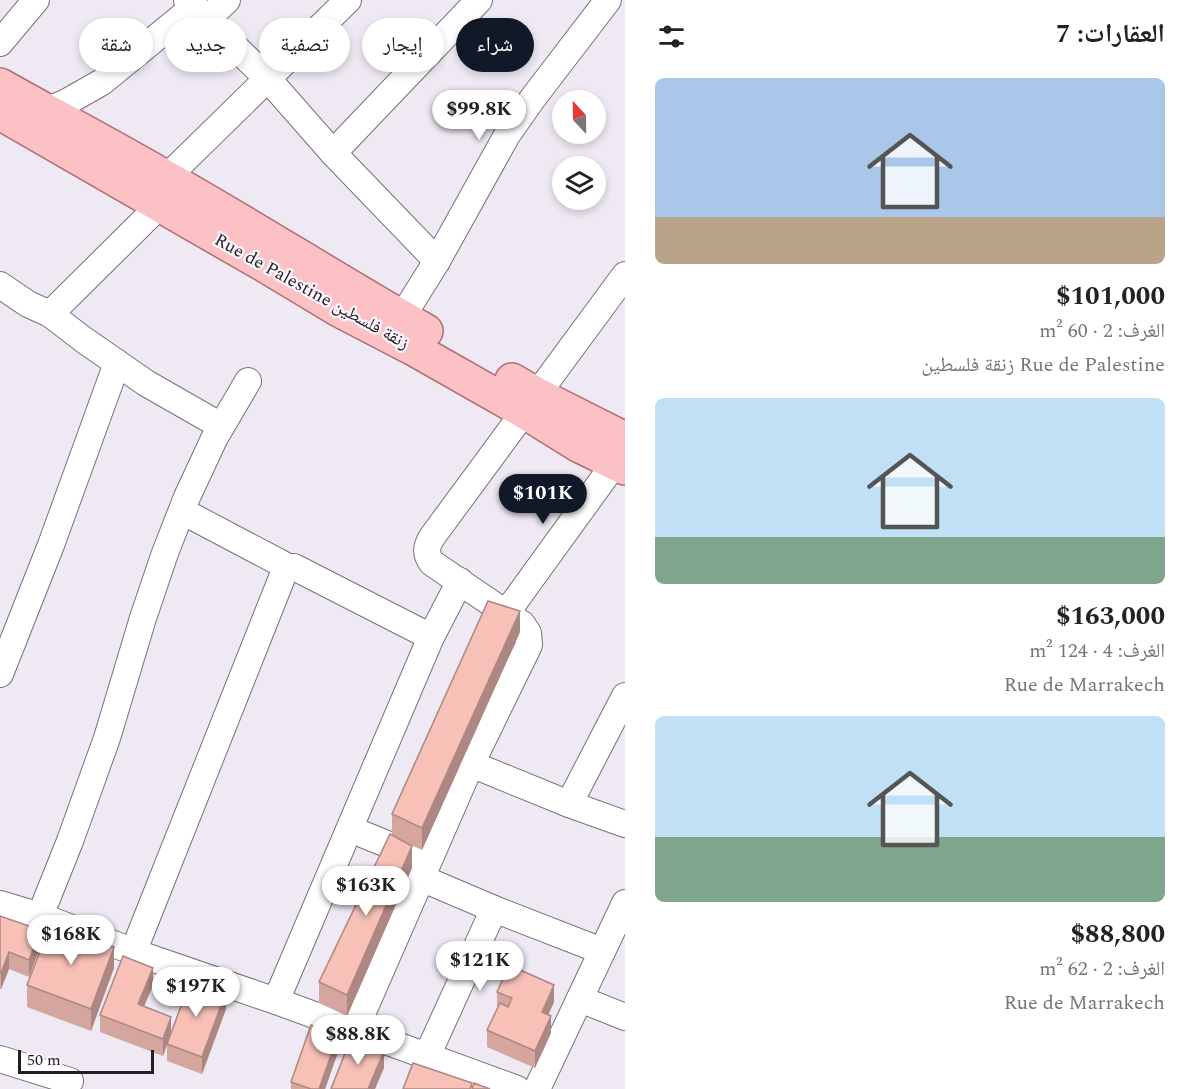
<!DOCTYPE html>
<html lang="ar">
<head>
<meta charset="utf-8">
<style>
  body { margin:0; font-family:Spectral,"Noto Naskh Arabic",serif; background:#f6f6f6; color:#222; direction:rtl; height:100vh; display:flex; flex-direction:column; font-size:22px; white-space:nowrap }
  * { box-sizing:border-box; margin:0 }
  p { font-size:20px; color:#767676 }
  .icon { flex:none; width:33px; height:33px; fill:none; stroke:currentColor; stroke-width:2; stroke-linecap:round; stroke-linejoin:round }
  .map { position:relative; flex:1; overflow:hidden; direction:ltr }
  .panel { display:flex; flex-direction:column; background:#fff; width:570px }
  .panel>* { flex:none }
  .banner { position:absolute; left:18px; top:18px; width:516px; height:54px; direction:rtl; display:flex; gap:12px }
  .needle { width:39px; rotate:338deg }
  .fabs { position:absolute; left:552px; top:90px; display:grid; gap:12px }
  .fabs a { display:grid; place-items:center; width:54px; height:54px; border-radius:50%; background:#fff; box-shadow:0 3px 9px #0003; font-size:30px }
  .scale { position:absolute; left:18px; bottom:15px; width:136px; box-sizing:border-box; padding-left:6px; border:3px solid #211f23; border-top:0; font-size:16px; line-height:21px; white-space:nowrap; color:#211f23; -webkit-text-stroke:4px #fcf6ff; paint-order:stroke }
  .price { position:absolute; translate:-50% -51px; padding:0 14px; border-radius:21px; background:#fff; color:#222; font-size:20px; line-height:39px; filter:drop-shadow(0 2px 3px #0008) }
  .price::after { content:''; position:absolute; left:50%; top:36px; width:18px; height:14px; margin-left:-9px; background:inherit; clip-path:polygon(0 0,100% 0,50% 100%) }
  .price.current { background:#111827; color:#fff }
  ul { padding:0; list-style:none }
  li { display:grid; align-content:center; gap:12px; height:318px; padding:0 30px }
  li span { display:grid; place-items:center; height:186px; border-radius:9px; color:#555 }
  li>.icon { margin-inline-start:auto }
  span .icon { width:108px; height:108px; fill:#fffc; stroke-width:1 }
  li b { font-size:26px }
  h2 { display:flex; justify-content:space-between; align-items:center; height:72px; padding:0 30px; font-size:26px }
  .pill { padding:0 21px; border-radius:27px; background:#fff; box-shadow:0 3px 9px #0003; font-size:21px; line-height:54px }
  .pill.current { background:#111827; color:#fff }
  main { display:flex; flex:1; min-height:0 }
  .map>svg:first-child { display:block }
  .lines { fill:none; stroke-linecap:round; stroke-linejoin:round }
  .minor-casing { stroke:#77717a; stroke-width:28 }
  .major-casing { stroke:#ae6e73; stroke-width:36 }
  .minor { stroke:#fff; stroke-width:26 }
  .major { stroke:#fcc1c5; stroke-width:33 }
  .wall { fill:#d4a69e }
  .shaded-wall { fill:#ad8781 }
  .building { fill:#f7c1b8; stroke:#ad8781; stroke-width:1.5 }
  .labels { text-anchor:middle; stroke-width:4.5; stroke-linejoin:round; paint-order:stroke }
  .street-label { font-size:18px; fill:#211f23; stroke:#fcf6ff }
</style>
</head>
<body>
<main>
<section class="panel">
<h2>العقارات: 7<svg class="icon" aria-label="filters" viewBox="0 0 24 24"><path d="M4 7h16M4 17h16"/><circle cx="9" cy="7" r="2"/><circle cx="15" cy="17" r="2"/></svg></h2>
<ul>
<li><span style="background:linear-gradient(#a9c7e8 75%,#b9a48a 0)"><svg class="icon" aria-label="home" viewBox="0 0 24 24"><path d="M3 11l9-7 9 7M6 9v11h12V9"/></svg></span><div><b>$101,000</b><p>الغرف: 2 · 60 m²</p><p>Rue de Palestine زنقة فلسطين</p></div></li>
<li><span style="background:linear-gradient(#bfe0f5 75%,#7fa58c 0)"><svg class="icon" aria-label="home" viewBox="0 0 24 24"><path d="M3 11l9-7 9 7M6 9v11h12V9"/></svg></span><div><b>$163,000</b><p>الغرف: 4 · 124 m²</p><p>Rue de Marrakech</p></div></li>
<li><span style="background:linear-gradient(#bfe0f5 65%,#7fa58c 0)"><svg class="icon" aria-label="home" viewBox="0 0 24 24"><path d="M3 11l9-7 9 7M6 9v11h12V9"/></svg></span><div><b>$88,800</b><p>الغرف: 2 · 62 m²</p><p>Rue de Marrakech</p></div></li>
</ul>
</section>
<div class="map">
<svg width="625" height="1089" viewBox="0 0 625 1089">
  <rect width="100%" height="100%" fill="#efe9f3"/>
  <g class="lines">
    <!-- minor casing -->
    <g class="minor-casing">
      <g id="minor">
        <polyline points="187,0 268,79 333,153 437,261"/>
        <polyline points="207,19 227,0"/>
        <polyline points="0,43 36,0"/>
        <polyline points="46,111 65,103 102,82 195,6"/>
        <polyline points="333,153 479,0"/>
        <polyline points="167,177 348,0"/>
        <polyline points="0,285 28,304 50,314 84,340 146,383 221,426"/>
        <polyline points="50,314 160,205"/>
        <polyline points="402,317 437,261 507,135 533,98 608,0"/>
        <polyline points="182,511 288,567 294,567 431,637"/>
        <polyline points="507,612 615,463"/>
        <polyline points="0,674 51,545 117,363"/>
        <polyline points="471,764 569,804 625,824"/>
        <polyline points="569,804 625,696"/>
        <polyline points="350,829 416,856"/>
        <polyline points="421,878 494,909 602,951"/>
        <polyline points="0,904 40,916 145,956 276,1001 517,1089"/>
        <polyline points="40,916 70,841 107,738 143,618 165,553 187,497 214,439 248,381"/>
        <polyline points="134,950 285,570 288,567"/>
        <polyline points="580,999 625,1017"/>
        <polyline points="276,1001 431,637 460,581"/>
        <path d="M355,1030L471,764L529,645L528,633L522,624L432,563C425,554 426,547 432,537L625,275"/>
        <polyline points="427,1056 494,909"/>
        <polyline points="0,1059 70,1081"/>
        <polyline points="537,1089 625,903"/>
      </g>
    </g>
    <!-- major casing -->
    <g class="major-casing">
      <g id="major">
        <path d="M0,85C55,116 112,146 167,178C254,227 338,281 426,331"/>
        <polyline points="0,113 264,265 339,310 414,349 525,412 578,445 625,468"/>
        <polyline points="512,380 538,395 625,439"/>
      </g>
    </g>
    <!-- minor -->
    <use href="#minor" class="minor"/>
    <!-- major -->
    <use href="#major" class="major"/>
  </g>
  <!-- wall -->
  <g class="wall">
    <polygon points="520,632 422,850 400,840 412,868 347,1016 319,1003 319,982 392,835 392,814"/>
    <polygon points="0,916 40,947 29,977 9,969 1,989 0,989"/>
    <polygon points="114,968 91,1031 27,1007 27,985"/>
    <polygon points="153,985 144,1006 171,1032 226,1009 202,1074 167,1061 167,1045 163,1056 100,1032 100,1015"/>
    <polygon points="497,992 554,1002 548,1015 551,1033 535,1068 487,1047 487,1030 497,1008"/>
    <polygon points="338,1052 325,1089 291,1089 291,1082"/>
  </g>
  <!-- shaded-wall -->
  <g class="shaded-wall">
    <polygon points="520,611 520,632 422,850 422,828"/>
    <polygon points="412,846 412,868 347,1016 347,995"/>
    <polygon points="40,930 40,947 29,977 29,960"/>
    <polygon points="114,947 114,968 91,1031 91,1009"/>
    <polygon points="9,952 9,969 1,989 1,973"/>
    <polygon points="153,968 153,985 138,1021 138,1004"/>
    <polygon points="554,985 554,1002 542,1029 542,1012"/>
    <polygon points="226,992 226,1009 202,1074 202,1057"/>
    <polygon points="551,1016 551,1033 535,1068 535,1051"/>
    <polygon points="171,1017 171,1033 163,1056 163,1039"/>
    <polygon points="338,1035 338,1052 325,1089 319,1089"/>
    <polygon points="384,1051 384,1068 375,1089 368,1089"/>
  </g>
  <!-- building -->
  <g class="building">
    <polygon points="488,601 520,611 422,828 392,814"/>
    <polygon points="390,834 412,846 347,995 319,982"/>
    <polygon points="0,916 40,930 29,960 9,952 1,973 0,972"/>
    <polygon points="51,923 114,947 91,1009 27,985"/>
    <polygon points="123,956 153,968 138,1004 171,1017 163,1039 100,1015"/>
    <polygon points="509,965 554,985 542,1012 551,1016 535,1051 487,1030 500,1003 508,1007 512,998 497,992"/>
    <polygon points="191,979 226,992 202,1057 167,1044"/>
    <polygon points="311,1025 338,1035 319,1089 311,1089 291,1082"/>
    <polygon points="351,1038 384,1051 368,1089 331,1089"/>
    <polygon points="413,1063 472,1083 470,1089 403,1089"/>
    <polygon points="474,1083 490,1089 472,1089"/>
  </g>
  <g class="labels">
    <!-- street labels -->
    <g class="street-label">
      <text transform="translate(312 291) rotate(29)" y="6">Rue de Palestine زنقة فلسطين</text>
    </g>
  </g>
</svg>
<div class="fabs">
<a><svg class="needle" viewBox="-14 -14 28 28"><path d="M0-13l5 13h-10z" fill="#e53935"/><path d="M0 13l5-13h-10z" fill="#767676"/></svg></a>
<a><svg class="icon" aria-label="layers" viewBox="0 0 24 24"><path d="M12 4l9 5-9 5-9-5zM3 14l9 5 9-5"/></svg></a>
</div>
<div class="scale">50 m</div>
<b class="price" style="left:479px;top:141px">$99.8K</b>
<b class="price current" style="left:543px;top:525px">$101K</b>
<b class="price" style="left:366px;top:917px">$163K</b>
<b class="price" style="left:71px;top:966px">$168K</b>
<b class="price" style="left:480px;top:992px">$121K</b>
<b class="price" style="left:196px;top:1018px">$197K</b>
<b class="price" style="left:358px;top:1066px">$88.8K</b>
<div class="banner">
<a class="pill current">شراء</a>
<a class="pill">إيجار</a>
<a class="pill">تصفية</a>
<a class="pill">جديد</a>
<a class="pill">شقة</a>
</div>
</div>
</main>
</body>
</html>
